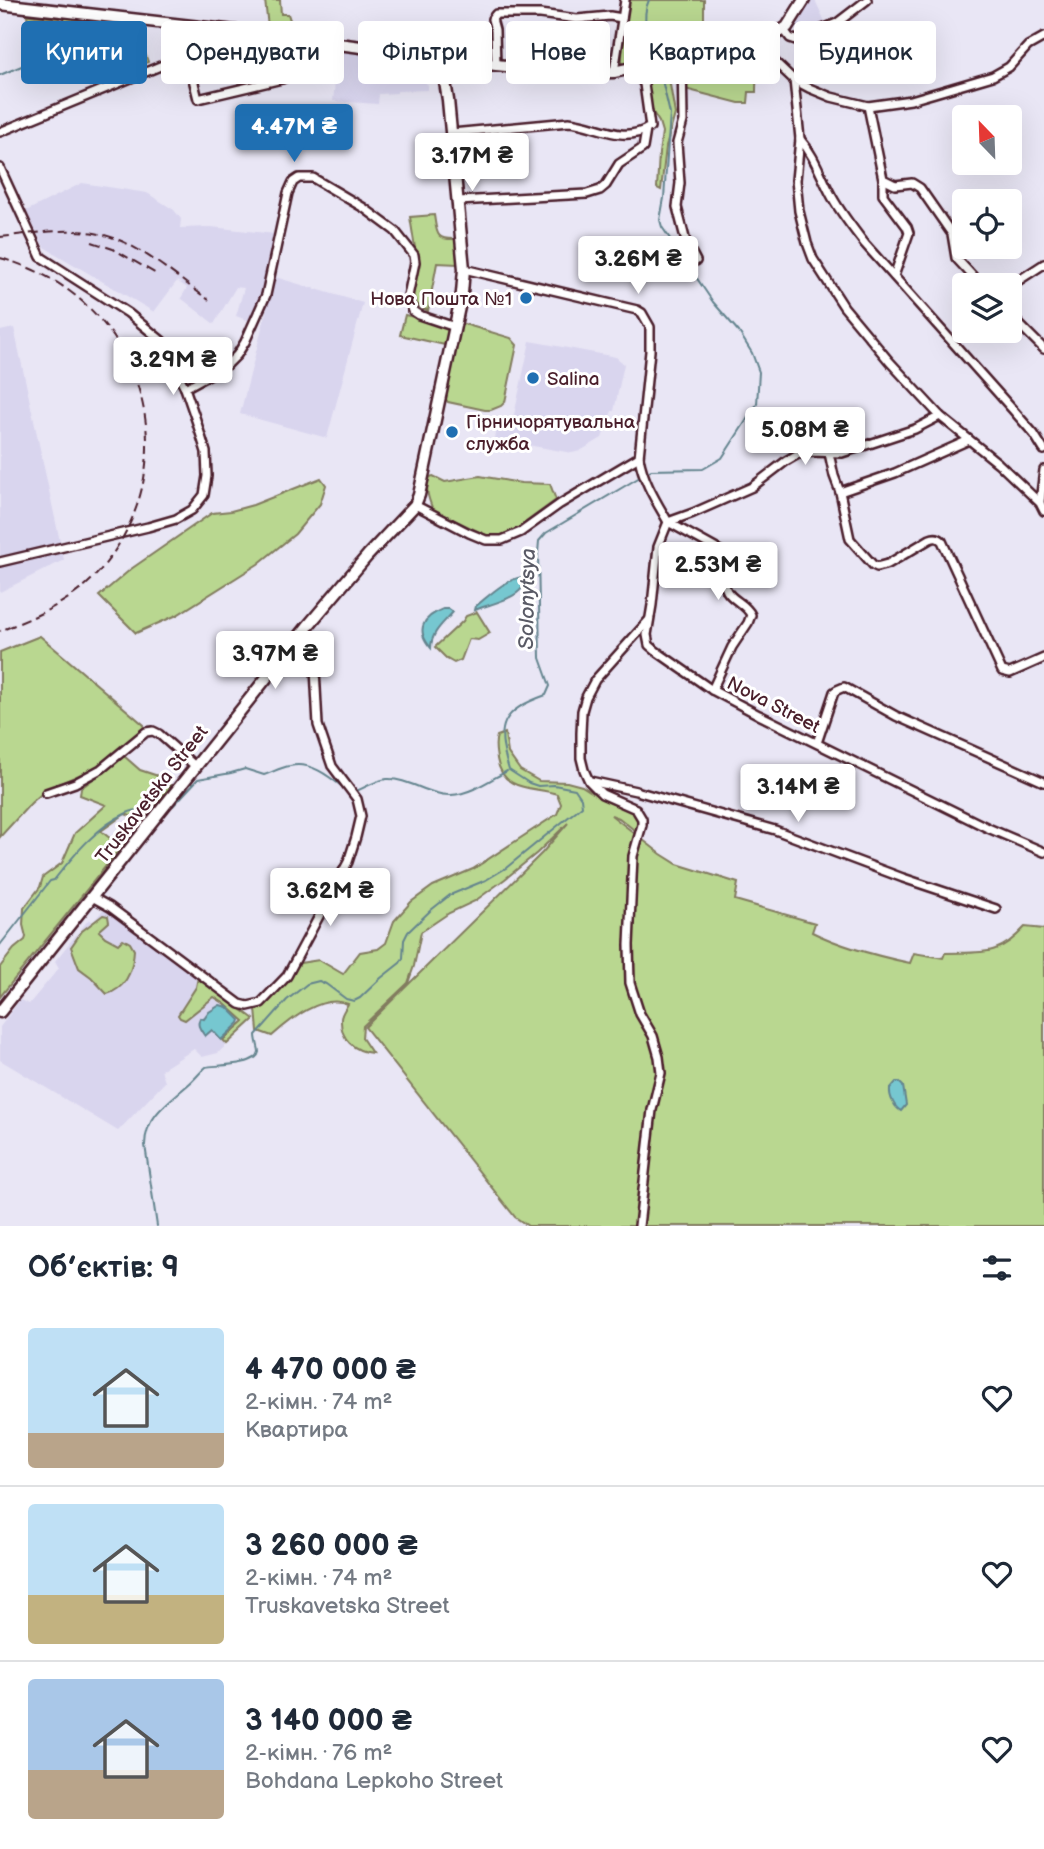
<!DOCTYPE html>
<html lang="uk">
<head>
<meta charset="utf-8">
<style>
  body { margin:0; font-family:"Balsamiq Sans",sans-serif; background:#f6f6f7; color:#1f2937; height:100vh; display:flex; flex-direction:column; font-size:26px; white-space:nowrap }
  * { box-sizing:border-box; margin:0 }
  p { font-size:23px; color:#747a83 }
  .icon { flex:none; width:38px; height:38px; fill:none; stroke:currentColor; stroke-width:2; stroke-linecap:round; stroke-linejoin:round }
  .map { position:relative; height:1226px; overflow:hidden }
  .drawer { display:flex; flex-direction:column; background:#fff; flex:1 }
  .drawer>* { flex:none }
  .top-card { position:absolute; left:21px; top:21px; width:1003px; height:63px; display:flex; gap:14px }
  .needle { width:46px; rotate:337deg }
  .tools { position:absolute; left:952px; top:105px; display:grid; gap:14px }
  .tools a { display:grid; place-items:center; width:70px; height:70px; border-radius:7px; background:#fff; box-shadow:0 7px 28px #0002; font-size:35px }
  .price { position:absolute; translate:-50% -60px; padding:0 16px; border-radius:7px; background:#fff; color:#222; font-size:23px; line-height:46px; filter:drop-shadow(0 2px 4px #0008) }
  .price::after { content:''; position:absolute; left:50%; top:42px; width:21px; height:16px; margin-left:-10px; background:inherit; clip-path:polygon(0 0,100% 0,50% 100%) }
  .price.active { background:#1f6fb2; color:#fff }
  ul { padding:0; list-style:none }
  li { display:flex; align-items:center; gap:21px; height:175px; padding:0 28px }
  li+li { border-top:2px solid #e0e1e3 }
  li span { display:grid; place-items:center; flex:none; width:196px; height:140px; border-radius:7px; color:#555 }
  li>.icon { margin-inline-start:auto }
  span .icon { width:84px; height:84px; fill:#fffc; stroke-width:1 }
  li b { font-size:30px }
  h2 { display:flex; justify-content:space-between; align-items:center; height:84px; padding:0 28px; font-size:30px }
  .pill { padding:0 24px; border-radius:7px; background:#fff; box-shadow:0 7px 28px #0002; font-size:24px; line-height:63px }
  .pill.active { background:#1f6fb2; color:#fff }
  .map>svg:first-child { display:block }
  .built { fill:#d9d5ee }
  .green { fill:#b9d790; stroke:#827b5e; stroke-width:2 }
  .water { fill:#76c7d0; stroke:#64848e; stroke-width:2 }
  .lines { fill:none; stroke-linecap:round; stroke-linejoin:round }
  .stream { stroke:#64848e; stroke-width:2 }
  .street-casing { stroke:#4a1f2b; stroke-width:12 }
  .secondary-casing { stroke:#4a1f2b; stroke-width:15 }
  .street { stroke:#fff; stroke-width:7 }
  .secondary { stroke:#fff; stroke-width:10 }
  .rail { stroke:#4a1f2b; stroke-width:2; stroke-dasharray:10 5; stroke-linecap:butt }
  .poi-dot { fill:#1f6fb2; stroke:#fff; stroke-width:2.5 }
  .labels { text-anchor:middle; stroke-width:6; stroke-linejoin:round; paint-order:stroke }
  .poi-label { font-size:19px; fill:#4a1f2b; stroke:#fff; text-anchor:start }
  .street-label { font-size:19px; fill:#4a1f2b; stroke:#fff }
  .water-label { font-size:21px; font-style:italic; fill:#595a65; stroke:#fff }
</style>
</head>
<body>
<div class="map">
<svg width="1044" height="1226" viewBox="0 0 1044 1226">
  <rect width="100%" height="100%" fill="#e9e6f5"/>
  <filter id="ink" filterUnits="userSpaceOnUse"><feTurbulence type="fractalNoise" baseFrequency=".0143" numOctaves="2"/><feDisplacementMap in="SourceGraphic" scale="14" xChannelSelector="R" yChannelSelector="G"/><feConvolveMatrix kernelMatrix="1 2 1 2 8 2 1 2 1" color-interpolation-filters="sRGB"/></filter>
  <g filter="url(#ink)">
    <!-- built -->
    <g class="built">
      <polygon points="810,0 815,0 827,26 799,38 796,28"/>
      <polygon points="319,47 400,58 400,62 402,65 425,66 425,82 428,85 428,90 397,91 397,93 379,94 378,104 333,101 335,82 318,79"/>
      <polygon points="82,183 147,193 174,210 181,219 180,228 211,227 275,234 263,294 252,322 236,316 244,288 236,287 214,324 181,298 187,288 177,281 154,312 44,247 26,211"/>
      <polygon points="275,277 363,303 327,438 240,414"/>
      <polygon points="14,328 64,560 0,592 0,331"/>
      <polygon points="530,341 616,357 624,364 614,411 612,411 602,438 580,451 572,453 495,439 499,418 513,420"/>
      <polygon points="102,911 107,911 254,1019 218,1053 202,1057 194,1049 161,1070 165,1082 118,1131 0,1060 0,1027 20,1000 29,1004 59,968 55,961 89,919 93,922"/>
    </g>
    <!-- green -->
    <g class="green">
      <polygon points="265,0 280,0 281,14 288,14 292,26 292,32 272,29 268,27"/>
      <path d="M629,0H704V30L701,40L679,50L622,64C621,49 625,37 627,23C627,15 627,8 629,0Z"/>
      <polygon points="27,15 60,19 64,40 42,55 34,58"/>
      <polygon points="64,17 88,19 96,41 73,49 68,40"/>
      <polygon points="95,21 141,26 141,42 148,62 109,77 107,66 115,63 112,52 104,54"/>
      <path d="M730,49L748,50L763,57C757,69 756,79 756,92H749L748,103H739L685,89C685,81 683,71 686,65C693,50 716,50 730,49Z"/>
      <polygon points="667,67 675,114 666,147 661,190 657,188 659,153 662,132 659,122 652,111 644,72"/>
      <path d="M434,215C437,233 435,240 456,239L458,264L437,263L428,311L417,305L412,295L416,254L410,217Z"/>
      <polygon points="405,315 450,325 445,345 400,335"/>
      <polygon points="464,324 511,338 517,345 505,402 501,406 491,410 485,410 448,402 444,397 459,327"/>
      <path d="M433,476L445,482L480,476L521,483L550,484L556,500L515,530L499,536L486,535L433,510C429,500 424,488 430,477Z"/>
      <polygon points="321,478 326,485 320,504 295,534 258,564 177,615 136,633 99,596 131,569 212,513 231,511 253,505"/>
      <polygon points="477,612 490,633 478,640 469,639 461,660 454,663 447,659 435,647 463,621 466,616"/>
      <polygon points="40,636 144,725 143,730 95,768 47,789 31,803 0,837 0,652"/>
      <path d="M505,733L508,753L520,770L539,781L567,782L582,786L601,798L633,812L640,821L638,833L619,818L611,815L661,854L677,864L738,883L735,900L815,923L812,932C842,947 877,956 910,963L914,953L943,958L945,953C983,952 998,957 1025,927L1044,929V1226H528L515,1217L365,1027L542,853L568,823L537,853L505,879L475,901L449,913L421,932L414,966L408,983L363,1026L362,1038L372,1053C354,1051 340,1039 341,1019C341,1014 345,1009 348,1004C322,993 290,1020 272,1036L258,1031L256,1009L269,1000L300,963L319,960L343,974L360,952L378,949L386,943L394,921L411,902L433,886L473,869L557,814L561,804L557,794C533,786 503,793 497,759C496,751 494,744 497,736Z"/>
      <polygon points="124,756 140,770 161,777 171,786 141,822 136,818 125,814 101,831 116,843 123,836 127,840 0,997 0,967 14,949 25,940 26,937 23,925 24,908 40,887 43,877 62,863 75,833 106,805 80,795 81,788"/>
      <path d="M103,915L108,916L109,922L99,931L105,937L118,944L123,939L130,943L134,950C133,969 127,988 107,994L91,977L79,968L71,947L82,931Z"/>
      <polygon points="198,977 254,1019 227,1044 223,1040 244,1021 225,1004 214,997 185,1020 180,1018 178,1015 196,987"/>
    </g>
    <!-- water -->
    <g class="water">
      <path d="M522,577C523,581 525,584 522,588C515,599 487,605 475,610L476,606C490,595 504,580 522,577Z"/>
      <path d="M443,609H449L453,612C444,623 431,632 431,648C415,630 423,617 443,609Z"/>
      <path d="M220,1005L227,1007L240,1020L239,1023L221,1040L212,1030L205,1036C201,1030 196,1026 200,1018L204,1019L209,1012Z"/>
      <path d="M896,1082H899L903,1086L906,1105L901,1111C895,1108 889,1097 890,1089Z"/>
    </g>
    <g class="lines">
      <!-- stream -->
      <g class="stream">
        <path d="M649,0C640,19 649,40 656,58"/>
        <polyline points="0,75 41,58 62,44"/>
        <polyline points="645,474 651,470 703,469 722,458 757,404 759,372 752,353 739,332 713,302 662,227 660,220 664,198 670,114 659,67"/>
        <path d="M356,791C366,787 377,780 387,779C408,778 430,796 451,795C471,794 490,780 507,771"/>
        <path d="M173,806L198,779L231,773L245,769L264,775C273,772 281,767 290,766C311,761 330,777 345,789"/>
        <path d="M0,945L50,881L54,880C74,855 97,826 127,813C136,809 145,809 154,807"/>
        <path d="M157,1226L145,1145C145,1116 170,1101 190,1083C196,1078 200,1072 206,1067C216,1065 257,1066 259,1052C259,1048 256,1041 256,1035L287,1000L307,984L319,981L326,984L346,999L354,1001L360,998L381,978L400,963L403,958L404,940L408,932L431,910L450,895L486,880L506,868L582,806L581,798L575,789L554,785L538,786L529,783L509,770C495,725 501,711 546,695L550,686L540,658L538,553L539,541L546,533L640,477"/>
      </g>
      <!-- street casing -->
      <g class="street-casing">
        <g id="street">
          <polyline points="194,27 200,34 200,49"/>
          <polyline points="784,30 790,38 796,40 837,23 867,0"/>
          <polyline points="763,40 768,53 773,60 794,80 809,88 831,97 868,106 911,100 993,76 1009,67 1028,46 1044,37"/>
          <polyline points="187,55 198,99 282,79 313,66 315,62 317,42"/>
          <polyline points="682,55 683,121 677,143 680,183 677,207 686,242 696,261"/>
          <polyline points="496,65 495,30 492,19 496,14 540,14 577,19 610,16 622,18"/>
          <polyline points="614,72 625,0"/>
          <polyline points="794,80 800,139 796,180 799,211 807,243 813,259 844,307 889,361 940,416 998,463 1040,503 1044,511"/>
          <polyline points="868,106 883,179 895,185 912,183 920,188 952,234 956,258 981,285"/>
          <polyline points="0,132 187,55 237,32"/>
          <path d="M452,133L569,122C596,124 623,145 650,127L644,84L632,68"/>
          <path d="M800,139C814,155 820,174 830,193C839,211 852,227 865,244L1013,410L1034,434L1044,450"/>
          <polyline points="0,168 41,257 128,313 162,341 185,388 196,420 206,452 207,476 204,495 192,510 176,519 148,527 0,562"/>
          <polyline points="883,179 883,195 907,227 909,233 894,276"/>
          <polyline points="458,201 587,194 600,190 606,185 619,164 643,148 646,130"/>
          <path d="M464,269L637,310L642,313L650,327V351L639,457C643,481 656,501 668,522"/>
          <polyline points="1010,286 1044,264"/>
          <polyline points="1010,315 1044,349"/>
          <polyline points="185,388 227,365 237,355 245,342 266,295 288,193 293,182 299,178 313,178 364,208 395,231 414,255 415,262 408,296 413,311 419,315 455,327"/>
          <path d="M829,453L834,476L840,492L850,539L873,565L877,567L888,564L930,539C935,537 938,537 942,541L1002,671L1010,673L1044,658"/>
          <polyline points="840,492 895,473 969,440"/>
          <polyline points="1040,502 1044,470"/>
          <polyline points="415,505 469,533 486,540 502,540 521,532 560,504 639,457"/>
          <polyline points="668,522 658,547 652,605 647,635 649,645 656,651 712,690 759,715 988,828 1044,852"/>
          <polyline points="668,522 693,513 752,487 786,461 798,454 811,452 842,453 915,429 940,416"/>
          <path d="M668,522L724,553C726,558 729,563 729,569C728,577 722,583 727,591C733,601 746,604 751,615L748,623L732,647L712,690"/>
          <polyline points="817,743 834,692 837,690 844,687 896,716 1044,782"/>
          <polyline points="590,781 636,791 775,830 903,878 996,909"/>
          <polyline points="46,793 75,783 101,769 146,732 153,731 159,734 195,766"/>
          <polyline points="92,897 110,907 240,1004 248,1006 261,1003 287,976 348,862 356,837 361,816 357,799 332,766 318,725 314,650 307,627"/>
          <polyline points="639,1226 652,1110 661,1073 659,1057 653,1036 640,1014 630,983 629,945 633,856 642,825 642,819 636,809 602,794 589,781 584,770 581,758 581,733 582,711 586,697 595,680 649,620"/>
        </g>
      </g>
      <!-- secondary casing -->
      <g class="secondary-casing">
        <g id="secondary">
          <polyline points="0,4 271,35 496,65 577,73 614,72 632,68 682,55 713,43 763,40 773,36 787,27 804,0"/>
          <polyline points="0,1012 307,627 368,555 415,505 419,495 462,293 464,269 448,100 441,58"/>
        </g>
      </g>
      <!-- street -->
      <use href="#street" class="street"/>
      <!-- secondary -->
      <use href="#secondary" class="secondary"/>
      <!-- rail -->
      <g class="rail">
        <path d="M0,237C39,233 81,224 119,240C148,252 183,282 209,300"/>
        <polyline points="92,242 113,249 158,275"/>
        <path d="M0,258C143,296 195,464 96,575C70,603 34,617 0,631"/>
      </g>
    </g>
  </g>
  <!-- markers -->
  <g class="poi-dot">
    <circle cx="526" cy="298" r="7"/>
    <circle cx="533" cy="378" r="7"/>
    <circle cx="452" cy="432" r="7"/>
  </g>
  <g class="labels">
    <!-- poi labels -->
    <g class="poi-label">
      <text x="512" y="305" text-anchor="end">Нова Пошта №1</text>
      <text x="547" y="385">Salina</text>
      <text x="466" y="428">Гірничорятувальна<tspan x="466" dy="22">служба</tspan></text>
    </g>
    <!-- street labels -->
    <g class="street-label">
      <text transform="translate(774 704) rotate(27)" y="7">Nova Street</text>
      <text transform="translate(151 794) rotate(-52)" y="7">Truskavetska Street</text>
    </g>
    <!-- water labels -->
    <g class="water-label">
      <text transform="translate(527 599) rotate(-89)" y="7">Solonytsya</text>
    </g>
  </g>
</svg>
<div class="tools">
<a><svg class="needle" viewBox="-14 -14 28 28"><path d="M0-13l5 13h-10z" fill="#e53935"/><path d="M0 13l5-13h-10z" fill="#747a83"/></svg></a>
<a><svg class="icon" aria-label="locate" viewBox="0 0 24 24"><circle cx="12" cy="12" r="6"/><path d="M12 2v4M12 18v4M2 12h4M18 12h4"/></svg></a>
<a><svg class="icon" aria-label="layers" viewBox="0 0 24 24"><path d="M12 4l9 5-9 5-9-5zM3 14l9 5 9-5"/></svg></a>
</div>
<b class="price active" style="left:294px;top:164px">4.47M ₴</b>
<b class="price" style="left:472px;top:193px">3.17M ₴</b>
<b class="price" style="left:638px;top:296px">3.26M ₴</b>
<b class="price" style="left:173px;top:397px">3.29M ₴</b>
<b class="price" style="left:805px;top:467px">5.08M ₴</b>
<b class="price" style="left:718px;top:602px">2.53M ₴</b>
<b class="price" style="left:275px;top:691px">3.97M ₴</b>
<b class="price" style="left:798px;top:824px">3.14M ₴</b>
<b class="price" style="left:330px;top:928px">3.62M ₴</b>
<div class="top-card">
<a class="pill active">Купити</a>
<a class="pill">Орендувати</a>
<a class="pill">Фільтри</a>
<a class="pill">Нове</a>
<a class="pill">Квартира</a>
<a class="pill">Будинок</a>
</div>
</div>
<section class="drawer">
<h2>Об’єктів: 9<svg class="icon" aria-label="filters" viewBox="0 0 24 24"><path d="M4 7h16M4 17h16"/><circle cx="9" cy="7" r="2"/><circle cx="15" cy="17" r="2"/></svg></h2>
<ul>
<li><span style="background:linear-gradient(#bfe0f5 75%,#b9a48a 0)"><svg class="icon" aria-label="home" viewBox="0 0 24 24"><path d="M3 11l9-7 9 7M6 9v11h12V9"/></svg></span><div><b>4 470 000 ₴</b><p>2-кімн. · 74 m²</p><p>Квартира</p></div><svg class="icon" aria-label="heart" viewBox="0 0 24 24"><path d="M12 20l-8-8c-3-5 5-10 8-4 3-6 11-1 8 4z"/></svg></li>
<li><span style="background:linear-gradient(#bfe0f5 65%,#c2b280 0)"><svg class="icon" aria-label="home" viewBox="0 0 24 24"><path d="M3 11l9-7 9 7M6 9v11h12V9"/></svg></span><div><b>3 260 000 ₴</b><p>2-кімн. · 74 m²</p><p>Truskavetska Street</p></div><svg class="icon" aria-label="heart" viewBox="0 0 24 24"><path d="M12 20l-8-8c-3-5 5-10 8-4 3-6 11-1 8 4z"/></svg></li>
<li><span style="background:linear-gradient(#a9c7e8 65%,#b9a48a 0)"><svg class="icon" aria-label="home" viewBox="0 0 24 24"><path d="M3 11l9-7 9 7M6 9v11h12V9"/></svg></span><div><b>3 140 000 ₴</b><p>2-кімн. · 76 m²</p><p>Bohdana Lepkoho Street</p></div><svg class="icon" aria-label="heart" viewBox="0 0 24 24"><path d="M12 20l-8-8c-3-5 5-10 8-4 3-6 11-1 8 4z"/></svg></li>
</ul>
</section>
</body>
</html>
